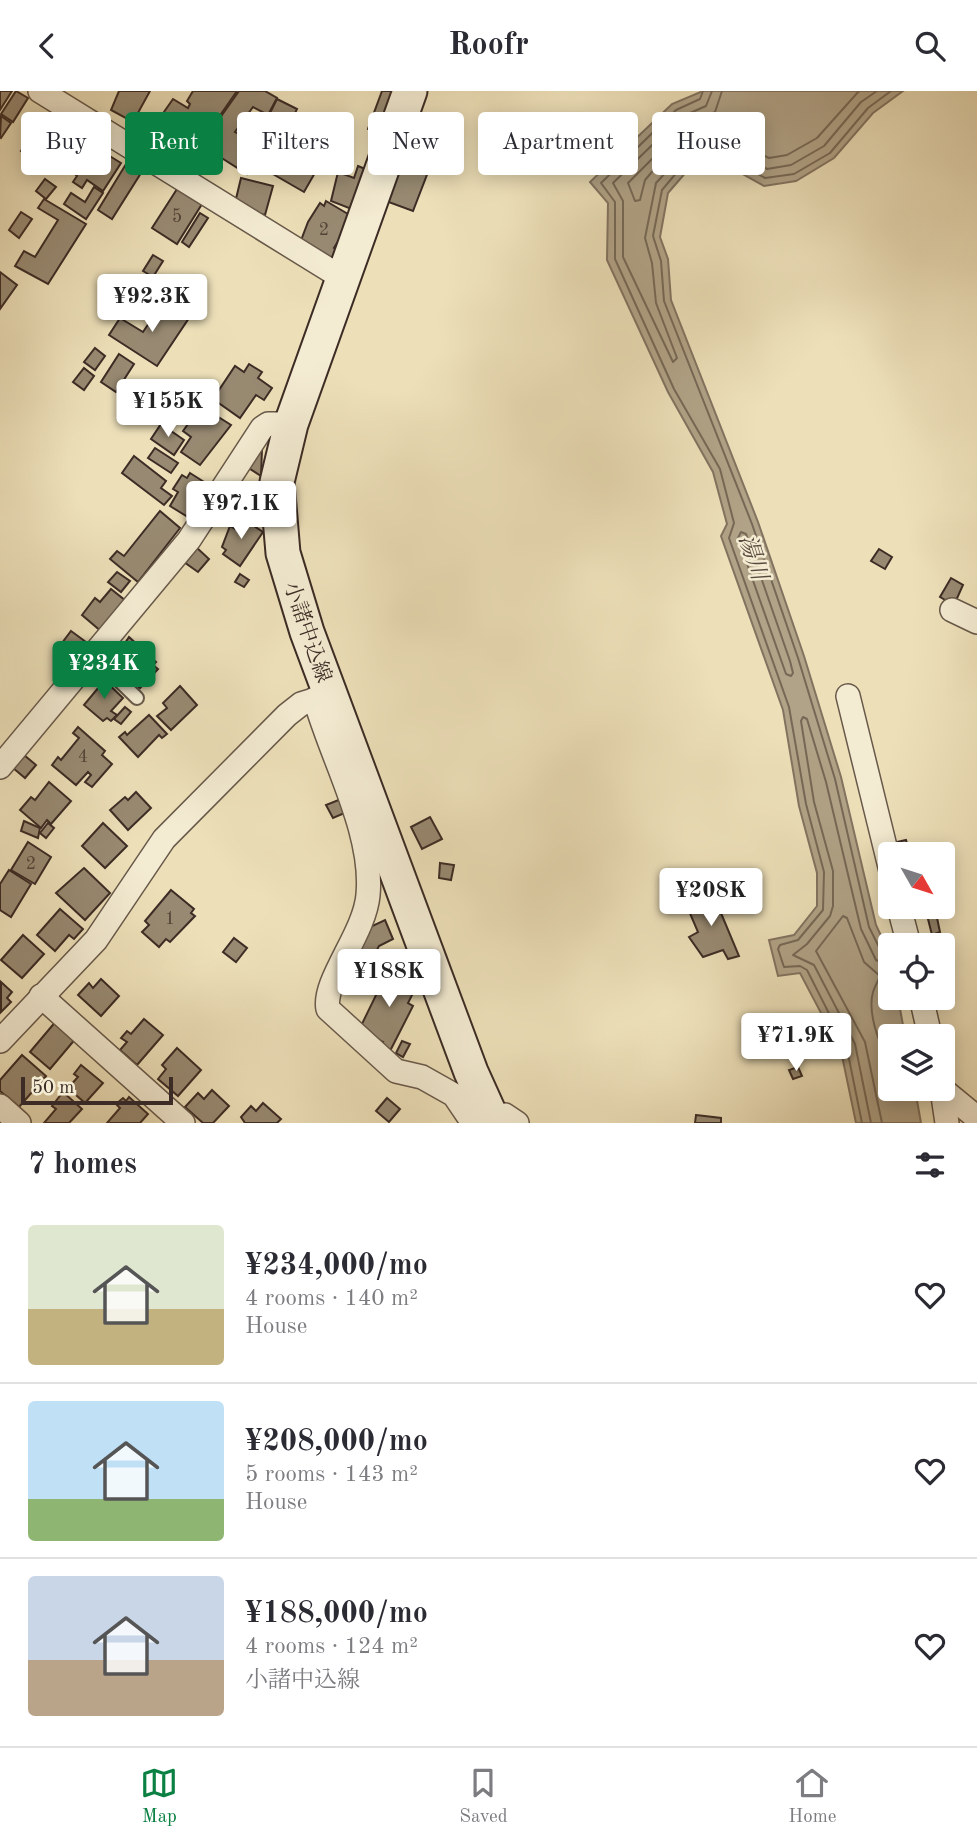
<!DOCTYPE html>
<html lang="en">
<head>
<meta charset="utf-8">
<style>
  body { margin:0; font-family:"Old Standard TT","Noto Serif JP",serif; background:#f2f2f3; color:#2b2b33; height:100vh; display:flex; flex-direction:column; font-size:26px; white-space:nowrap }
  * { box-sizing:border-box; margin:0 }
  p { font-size:23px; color:#7c7c81 }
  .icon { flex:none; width:38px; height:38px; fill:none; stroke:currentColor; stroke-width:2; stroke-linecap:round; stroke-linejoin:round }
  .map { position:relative; height:1032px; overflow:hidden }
  .drawer { display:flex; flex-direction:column; background:#fff; flex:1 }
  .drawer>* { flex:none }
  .top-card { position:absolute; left:21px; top:21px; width:936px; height:63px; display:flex; gap:14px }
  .needle { width:46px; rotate:129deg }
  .controls { position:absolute; left:878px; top:751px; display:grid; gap:14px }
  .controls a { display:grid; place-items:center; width:77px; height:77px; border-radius:7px; background:#fff; box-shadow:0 4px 18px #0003; font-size:35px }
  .scale { position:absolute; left:21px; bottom:18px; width:152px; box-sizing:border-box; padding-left:7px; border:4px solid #3c2c25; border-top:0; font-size:19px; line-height:24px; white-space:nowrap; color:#3c2c25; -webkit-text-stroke:5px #f3ebd2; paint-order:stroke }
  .price { position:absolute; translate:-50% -60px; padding:0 16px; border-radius:7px; background:#fff; color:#222; font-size:23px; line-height:46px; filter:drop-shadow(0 2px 4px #0008) }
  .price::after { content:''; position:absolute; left:50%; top:42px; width:21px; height:16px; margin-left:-10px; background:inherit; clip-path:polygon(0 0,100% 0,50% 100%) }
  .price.on { background:#0b8043; color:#fff }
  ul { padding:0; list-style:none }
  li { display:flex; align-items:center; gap:21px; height:175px; padding:0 28px }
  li+li { border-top:2px solid #e1e1e2 }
  li span { display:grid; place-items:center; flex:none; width:196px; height:140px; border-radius:7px; color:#555 }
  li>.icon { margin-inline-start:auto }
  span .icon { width:84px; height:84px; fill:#fffc; stroke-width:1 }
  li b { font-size:30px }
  h2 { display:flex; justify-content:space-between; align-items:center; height:84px; padding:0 28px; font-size:30px }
  .chip { padding:0 24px; border-radius:7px; background:#fff; box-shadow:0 4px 18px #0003; font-size:24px; line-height:63px }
  .chip.on { background:#0b8043; color:#fff }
  header { display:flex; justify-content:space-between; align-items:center; height:91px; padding:0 28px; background:#fff; font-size:32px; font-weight:600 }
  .tabs { display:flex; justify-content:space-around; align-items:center; height:98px; border-top:2px solid #e1e1e2; background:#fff; font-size:19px; color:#7c7c81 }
  .tabs a { display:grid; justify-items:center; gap:4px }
  .tabs .on { color:#0b8043 }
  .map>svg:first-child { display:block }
  .water { fill:#b1a387; stroke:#827360; stroke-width:2 }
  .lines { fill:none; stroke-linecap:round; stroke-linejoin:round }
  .shore { stroke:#766856; stroke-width:2 }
  .building { fill:#988a72; stroke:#3c2c25; stroke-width:2 }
  .lane-casing { stroke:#68594a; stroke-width:16 }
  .street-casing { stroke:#68594a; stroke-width:26 }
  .secondary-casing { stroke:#3c2c25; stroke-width:37 }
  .lane { stroke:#f3ebd2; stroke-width:12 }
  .street { stroke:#f3ebd2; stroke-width:23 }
  .secondary { stroke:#f3ebd2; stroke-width:33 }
  .labels { text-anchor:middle; stroke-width:5; stroke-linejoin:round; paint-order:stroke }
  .number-label { font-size:18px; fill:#534438 }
  .street-label { font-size:21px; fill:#3c2c25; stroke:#f3ebd2 }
  .water-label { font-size:23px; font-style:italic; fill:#594a3e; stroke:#f3ebd2 }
</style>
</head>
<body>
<header><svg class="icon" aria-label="back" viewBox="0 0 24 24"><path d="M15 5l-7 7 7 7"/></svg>Roofr<svg class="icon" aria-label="search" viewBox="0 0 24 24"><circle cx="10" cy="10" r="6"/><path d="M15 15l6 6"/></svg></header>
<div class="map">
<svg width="977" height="1032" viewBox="0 0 977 1032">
  <rect width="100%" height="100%" fill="#ede0b9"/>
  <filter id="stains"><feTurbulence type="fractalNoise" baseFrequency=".00286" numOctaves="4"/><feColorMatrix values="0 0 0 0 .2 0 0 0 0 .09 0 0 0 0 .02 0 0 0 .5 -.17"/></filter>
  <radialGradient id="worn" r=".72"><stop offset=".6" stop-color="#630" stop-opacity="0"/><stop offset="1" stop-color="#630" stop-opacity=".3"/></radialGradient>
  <!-- water -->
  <polygon class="water" points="703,0 903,0 873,22 834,67 796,90 764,95 721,71 687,80 668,102 660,146 668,168 671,209 758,431 804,565 841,686 876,834 890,864 891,906 898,907 905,945 891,945 891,998 915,998 921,1032 856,1032 841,960 800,882 778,885 769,849 794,844 817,815 817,782 799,715 783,619 721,445 727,433 713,381 668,301 607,169 608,112 590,91 672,13"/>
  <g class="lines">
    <!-- shore -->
    <g class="shore">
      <polyline points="703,0 700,8 676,19 601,92 615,111 615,168 674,298 720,378 734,432 729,447 789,616 806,713 824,781 823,819 798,849 780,854 778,858 784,876 800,875 807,879 847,958 862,1032"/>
      <polyline points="712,0 706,15 681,26 613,92 623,110 623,166 673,271 677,267 656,212 652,172 645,147 656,92 679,67 719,55 729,57 767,78 791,74 824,55 861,11 877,0"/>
      <polyline points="722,0 715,21 687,35 668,53 669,58 723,45 769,67 787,64 817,47 859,0"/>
      <polygon points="658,62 662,62 664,67 645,89 640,109 635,110 628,92"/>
      <polygon points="741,441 746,443 790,570 793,582 791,585 786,583 738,447"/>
      <polyline points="891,866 882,862 869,836 835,688 798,567 752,433 664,210 661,170 653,145 662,99 683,74 722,64 765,87 794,83 830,62 868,17 891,0"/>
      <polyline points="871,1032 855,953 814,874 793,864 807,853 830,825 833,815 833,780 814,711 801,630 803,626 807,628 826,691 861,838 876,869 891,875"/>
      <path d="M882,1032L865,951L816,860L843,825L847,827L864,871L880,885C878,890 875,895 873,901C868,919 877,955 891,966"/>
    </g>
  </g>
  <!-- building -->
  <g class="building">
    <polygon points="0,0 12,0 0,19"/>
    <polygon points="16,0 28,7 13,31 1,23"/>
    <polygon points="119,0 150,0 133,31 111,19"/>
    <polygon points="193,0 237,0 205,46 164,21 173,8 188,17 190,13 187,10"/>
    <polygon points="239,0 265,0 277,7 268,24 253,16 235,41 262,57 247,83 209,59 201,70 193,65"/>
    <polygon points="382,0 400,0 382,43 368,38"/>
    <polygon points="277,8 297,18 289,35 269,24"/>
    <polygon points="1,25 11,32 1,47 0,46"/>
    <polygon points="37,30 56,42 46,59 27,46"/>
    <polygon points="270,44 320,73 304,101 254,72"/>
    <polygon points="26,53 41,63 36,70 21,60"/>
    <polygon points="90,53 121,72 103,100 87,89 82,97 73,91 77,85 73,81"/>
    <polygon points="397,70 428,81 413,120 383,109"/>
    <polygon points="126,73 141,82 112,128 98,119"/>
    <polygon points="358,75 370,80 354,119 331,110 338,81 354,87"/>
    <polygon points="241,87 273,95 265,124 234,116"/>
    <polygon points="45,88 56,96 46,108 36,100"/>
    <polygon points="94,96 103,102 86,128 64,113 71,102 85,111"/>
    <polygon points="177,98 202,113 177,153 152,137"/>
    <polygon points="44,108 86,133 48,193 15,175 24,160 35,166 58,129 38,117"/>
    <polygon points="326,110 353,126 334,157 339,160 331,173 300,152 308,131 320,112 324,115"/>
    <polygon points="21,121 32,128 19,147 9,139"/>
    <polygon points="200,122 208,127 189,156 182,151"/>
    <polygon points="153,164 163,170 153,186 143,180"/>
    <polygon points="0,181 17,194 0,218"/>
    <polygon points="111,202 123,211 114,223 102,214"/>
    <polygon points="163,211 189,227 157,275 109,244 120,227 143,241"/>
    <polygon points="95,257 105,265 95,279 84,271"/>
    <polygon points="119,263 134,273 116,301 101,291"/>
    <polygon points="249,273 262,281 258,287 272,297 264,309 256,304 240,327 213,308 235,275 244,281"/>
    <polygon points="84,277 94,285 84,299 73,291"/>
    <polygon points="201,315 231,334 200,374 181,361 191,346 183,340"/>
    <polygon points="161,333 184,349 174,364 151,348"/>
    <polygon points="155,357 178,372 171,382 148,367"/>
    <polygon points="262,358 261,385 247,376"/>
    <polygon points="134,365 166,390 161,397 172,405 164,414 122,382"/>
    <polygon points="190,382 212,396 191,428 170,415 178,401 173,398 182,384 187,387"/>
    <polygon points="243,391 259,402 255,407 260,411 253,420 259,424 256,430 246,423 243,427 227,416"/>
    <polygon points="160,420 180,437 138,491 110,468 117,460 124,465"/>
    <polygon points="242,427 263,441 240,475 223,463 226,459 222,456 230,435 235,438"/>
    <polygon points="196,456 209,468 198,481 184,471"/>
    <polygon points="879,458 892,466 885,478 871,470"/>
    <polygon points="117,481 130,490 121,501 108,491"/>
    <polygon points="240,483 249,489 244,496 235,491"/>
    <polygon points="951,487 963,494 954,514 940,506"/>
    <polygon points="111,498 126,510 102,541 82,524 95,507 100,511"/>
    <polygon points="71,540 90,554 73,577 58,566 66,555 62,552"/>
    <polygon points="129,546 139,555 134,560 125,552"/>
    <polygon points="142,558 156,571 153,574 158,578 140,597 121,580 124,576 121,573 130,562 135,565"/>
    <polygon points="100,585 123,607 111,620 117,624 111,630 107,627 103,630 84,614 99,596 95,591"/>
    <polygon points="180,595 197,614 171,639 157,625 167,617 163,612"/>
    <polygon points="125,616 131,621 121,633 114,628"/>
    <polygon points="149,624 167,643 162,647 159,644 138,666 119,646 125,641 127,644"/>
    <polygon points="78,636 105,660 102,664 112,673 92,696 85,691 91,684 88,681 76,694 52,674 58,666 61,669 79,647 73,642"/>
    <polygon points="24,664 36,674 25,687 13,677"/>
    <polygon points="49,691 71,710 51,733 47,729 41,737 20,719 31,706 35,709"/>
    <polygon points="136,701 151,717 128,739 110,719 125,706 128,709"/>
    <polygon points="341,708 347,721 333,727 326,714"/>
    <polygon points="430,726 442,748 422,758 411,736"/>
    <polygon points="24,730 40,737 38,747 21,740"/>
    <polygon points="48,732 54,737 46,747 40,742"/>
    <polygon points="103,732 127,755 105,777 82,755"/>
    <polygon points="906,749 910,761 900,763 897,751"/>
    <polygon points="28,751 51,766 35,793 11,779"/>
    <polygon points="440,772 454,774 451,789 439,787"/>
    <polygon points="84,777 110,802 85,829 56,802"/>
    <polygon points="9,779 31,793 11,826 0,819 0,793"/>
    <polygon points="171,799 194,818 191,822 195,825 170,851 166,848 159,856 142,841 149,834 145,830"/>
    <polygon points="713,803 739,865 728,868 723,859 703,866 689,846 698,841 686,813"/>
    <polygon points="60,818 83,838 74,848 69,844 55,860 37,844"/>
    <polygon points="936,822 940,841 932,844 927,824"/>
    <polygon points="385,829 393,848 379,855 372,868 356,859 368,837"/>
    <polygon points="23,844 44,863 22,887 1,869"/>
    <polygon points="234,847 247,857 236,871 223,861"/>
    <polygon points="393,872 408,879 401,894 414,900 408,912 413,915 390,960 381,955 383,951 359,939 378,900 382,902"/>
    <polygon points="101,888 119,905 101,925 78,904 89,892 93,897"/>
    <polygon points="1,891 12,901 7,907 11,911 1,921"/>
    <polygon points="144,928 163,944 137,974 120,959 127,951 121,947 127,940 131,943"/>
    <polygon points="57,929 77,946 50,978 30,961"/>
    <polygon points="402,950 410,953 403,966 396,962"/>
    <polygon points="177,957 201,979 178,1005 158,988 166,978 162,974"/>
    <polygon points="22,964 46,985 19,1016 0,1000 0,989"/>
    <polygon points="81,974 103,992 85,1012 68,997 78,986 74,983"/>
    <polygon points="798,976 802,985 793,988 789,979"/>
    <polygon points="212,999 229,1015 213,1032 203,1032 185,1016 198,1002 204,1008"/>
    <polygon points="63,1001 82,1018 69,1032 44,1032 56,1018 52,1015"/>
    <polygon points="129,1006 148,1023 140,1032 107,1032 120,1017 116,1013 123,1007 126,1010"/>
    <polygon points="387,1007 400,1018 389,1031 376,1020"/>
    <polygon points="263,1012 281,1028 277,1032 245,1032 241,1026 251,1015 256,1020"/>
    <polygon points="696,1024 721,1027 721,1032 695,1032"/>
  </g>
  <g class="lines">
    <!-- lane casing -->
    <g class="lane-casing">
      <polyline id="lane" points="94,565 137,607"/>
    </g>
    <!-- street casing -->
    <g class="street-casing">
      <g id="street">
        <polyline points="40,0 344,188"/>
        <polyline points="952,519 977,531"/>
        <polyline points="848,605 891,780"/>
        <path d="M315,608C332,669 374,741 368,804C365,842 322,891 328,918L396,980L422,986L454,1004L473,1032"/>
        <polyline points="0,676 189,449 262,337 268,333 291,333"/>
        <polyline points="899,816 909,854"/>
        <polyline points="41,905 183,1032"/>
        <polyline points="921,906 930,945"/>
        <polyline points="0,950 96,849 164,748 287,624 301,613 330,604"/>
        <polyline points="942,998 977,1027"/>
        <polyline points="942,998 947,1032"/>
        <polyline points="0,1015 19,1032"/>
        <polyline points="492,1028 505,1024 517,1032"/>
      </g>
    </g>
    <!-- secondary casing -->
    <g class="secondary-casing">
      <polyline id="secondary" points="410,0 291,333 277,391 283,462 307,541 471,981 494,1032"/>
    </g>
    <!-- lane -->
    <use href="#lane" class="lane"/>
    <!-- street -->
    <use href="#street" class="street"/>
    <!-- secondary -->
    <use href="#secondary" class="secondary"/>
  </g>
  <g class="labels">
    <!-- number labels -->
    <g class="number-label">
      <text x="177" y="131">5</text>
      <text x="324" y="144">2</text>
      <text x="83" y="671">4</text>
      <text x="31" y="778">2</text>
      <text x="170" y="833">1</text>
    </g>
    <!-- street labels -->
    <g class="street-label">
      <text transform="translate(308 541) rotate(71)" y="7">小諸中込線</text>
    </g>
    <!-- water labels -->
    <g class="water-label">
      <text transform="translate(754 466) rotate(72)" y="8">湯川</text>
    </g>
  </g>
  <rect width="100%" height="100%" filter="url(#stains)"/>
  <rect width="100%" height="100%" fill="url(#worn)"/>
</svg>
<div class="controls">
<a><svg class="needle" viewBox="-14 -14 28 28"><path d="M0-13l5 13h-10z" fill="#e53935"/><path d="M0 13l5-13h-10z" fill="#7c7c81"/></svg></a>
<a><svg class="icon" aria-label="locate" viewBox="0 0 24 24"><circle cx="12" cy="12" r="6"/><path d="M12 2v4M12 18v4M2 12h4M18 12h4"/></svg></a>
<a><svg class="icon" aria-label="layers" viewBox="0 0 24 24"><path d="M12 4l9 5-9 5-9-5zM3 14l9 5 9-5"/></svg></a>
</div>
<div class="scale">50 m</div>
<b class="price" style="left:152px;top:243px">¥92.3K</b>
<b class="price" style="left:168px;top:348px">¥155K</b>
<b class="price" style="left:241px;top:450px">¥97.1K</b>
<b class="price on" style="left:104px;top:610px">¥234K</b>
<b class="price" style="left:711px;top:837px">¥208K</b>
<b class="price" style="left:389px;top:918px">¥188K</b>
<b class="price" style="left:796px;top:982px">¥71.9K</b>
<div class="top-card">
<a class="chip">Buy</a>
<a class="chip on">Rent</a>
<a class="chip">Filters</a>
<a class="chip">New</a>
<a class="chip">Apartment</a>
<a class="chip">House</a>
</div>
</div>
<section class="drawer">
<h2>7 homes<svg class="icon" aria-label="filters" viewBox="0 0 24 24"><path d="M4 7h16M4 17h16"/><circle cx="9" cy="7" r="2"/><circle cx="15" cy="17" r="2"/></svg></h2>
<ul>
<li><span style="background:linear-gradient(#dfe7d0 60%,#c2b280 0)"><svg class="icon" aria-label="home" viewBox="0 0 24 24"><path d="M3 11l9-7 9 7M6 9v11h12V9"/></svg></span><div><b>¥234,000/mo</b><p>4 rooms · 140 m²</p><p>House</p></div><svg class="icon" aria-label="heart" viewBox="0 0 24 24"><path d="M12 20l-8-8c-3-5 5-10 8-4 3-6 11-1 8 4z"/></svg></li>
<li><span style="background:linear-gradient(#bfe0f5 70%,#8fb573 0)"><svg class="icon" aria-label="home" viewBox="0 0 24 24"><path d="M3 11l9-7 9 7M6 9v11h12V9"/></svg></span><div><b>¥208,000/mo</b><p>5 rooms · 143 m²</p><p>House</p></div><svg class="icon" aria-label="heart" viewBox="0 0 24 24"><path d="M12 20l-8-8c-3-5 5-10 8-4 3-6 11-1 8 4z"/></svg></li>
<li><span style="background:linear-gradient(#c9d6e8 60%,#b9a48a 0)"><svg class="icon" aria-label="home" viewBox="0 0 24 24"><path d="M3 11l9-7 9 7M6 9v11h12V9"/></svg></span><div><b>¥188,000/mo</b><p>4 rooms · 124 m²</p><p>小諸中込線</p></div><svg class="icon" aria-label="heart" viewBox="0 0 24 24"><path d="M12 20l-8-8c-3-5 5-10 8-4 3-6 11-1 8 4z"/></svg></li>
</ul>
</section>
<nav class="tabs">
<a class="on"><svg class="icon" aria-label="map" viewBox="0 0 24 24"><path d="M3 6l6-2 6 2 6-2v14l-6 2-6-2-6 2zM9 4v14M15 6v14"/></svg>Map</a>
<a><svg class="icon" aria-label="saved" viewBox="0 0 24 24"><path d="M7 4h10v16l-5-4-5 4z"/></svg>Saved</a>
<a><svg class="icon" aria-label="home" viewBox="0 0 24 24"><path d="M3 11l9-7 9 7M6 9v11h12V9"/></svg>Home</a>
</nav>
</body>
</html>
